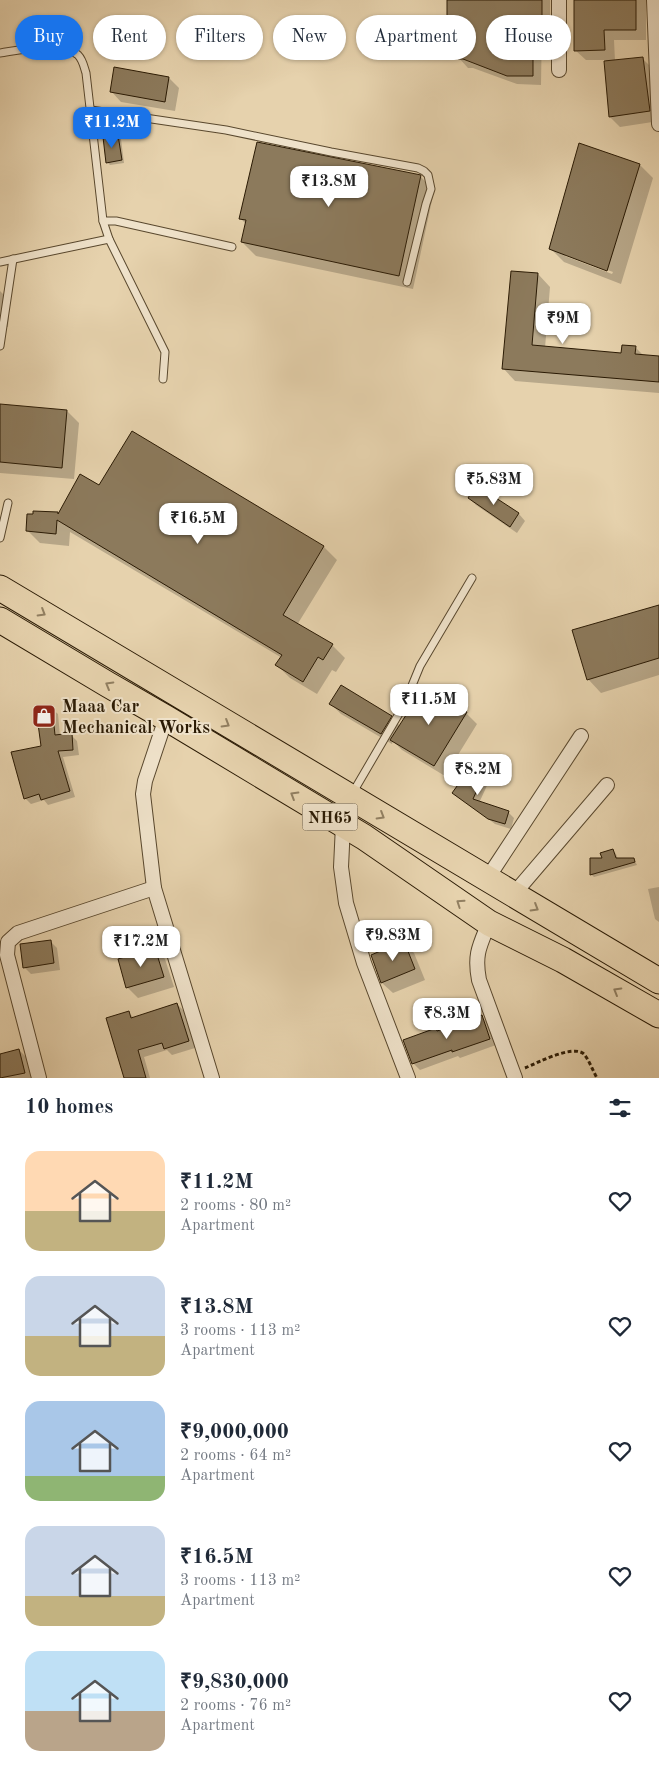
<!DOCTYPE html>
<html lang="en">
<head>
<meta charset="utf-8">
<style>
  body { margin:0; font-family:"Old Standard TT",serif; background:#f2f2f3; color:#1f2937; height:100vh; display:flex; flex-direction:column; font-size:19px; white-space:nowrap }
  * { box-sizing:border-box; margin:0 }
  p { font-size:16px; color:#747a83 }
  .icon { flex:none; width:28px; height:28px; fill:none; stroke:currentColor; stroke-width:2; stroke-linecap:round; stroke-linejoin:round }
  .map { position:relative; height:1078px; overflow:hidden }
  .side { display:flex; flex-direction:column; background:#fff; flex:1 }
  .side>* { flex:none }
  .top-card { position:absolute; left:15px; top:15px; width:630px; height:45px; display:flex; gap:10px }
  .price { position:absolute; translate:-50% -42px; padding:0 11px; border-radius:10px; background:#fff; color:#222; font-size:16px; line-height:32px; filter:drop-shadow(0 1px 2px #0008) }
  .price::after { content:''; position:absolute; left:50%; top:30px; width:15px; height:11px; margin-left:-8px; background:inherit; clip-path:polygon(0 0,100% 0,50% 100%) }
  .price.selected { background:#1a73e8; color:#fff }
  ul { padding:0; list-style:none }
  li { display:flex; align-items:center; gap:15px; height:125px; padding:0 25px }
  li span { display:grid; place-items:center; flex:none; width:140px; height:100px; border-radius:15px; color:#555 }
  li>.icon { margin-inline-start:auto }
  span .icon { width:60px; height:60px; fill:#fffc; stroke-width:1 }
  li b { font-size:21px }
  h2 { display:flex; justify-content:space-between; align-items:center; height:60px; padding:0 25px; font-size:21px }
  .chip { padding:0 18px; border-radius:22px; background:#fff; box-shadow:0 1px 4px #0004; font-size:18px; line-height:45px }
  .chip.selected { background:#1a73e8; color:#fff }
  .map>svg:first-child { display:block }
  .shadow { fill:#0003; fill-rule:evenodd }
  .building { fill:#8c7a5c; stroke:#2a1a04 }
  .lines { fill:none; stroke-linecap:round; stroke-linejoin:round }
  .lane-casing { stroke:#59482e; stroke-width:9 }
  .street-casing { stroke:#59482e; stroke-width:16 }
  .highway-casing { stroke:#2a1a04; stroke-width:27 }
  .path { stroke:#2a1a04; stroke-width:3; stroke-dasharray:4 2.5; stroke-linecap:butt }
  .lane { stroke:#efe2ca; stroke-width:7 }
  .street { stroke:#efe2ca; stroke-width:14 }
  .highway { stroke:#e6d2ad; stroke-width:25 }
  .oneway { stroke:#917f61 }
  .labels { text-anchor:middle; stroke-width:4; stroke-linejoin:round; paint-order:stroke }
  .shield { fill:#efe2ca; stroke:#65563f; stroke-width:1 }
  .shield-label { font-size:16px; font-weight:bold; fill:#2a1a04 }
  .poi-label { font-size:18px; font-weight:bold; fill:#2a1a04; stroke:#efe2ca; text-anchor:start }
</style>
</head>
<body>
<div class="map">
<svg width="659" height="1078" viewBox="0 0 659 1078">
  <rect width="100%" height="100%" fill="#e6d2ad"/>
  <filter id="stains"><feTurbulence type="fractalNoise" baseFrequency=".004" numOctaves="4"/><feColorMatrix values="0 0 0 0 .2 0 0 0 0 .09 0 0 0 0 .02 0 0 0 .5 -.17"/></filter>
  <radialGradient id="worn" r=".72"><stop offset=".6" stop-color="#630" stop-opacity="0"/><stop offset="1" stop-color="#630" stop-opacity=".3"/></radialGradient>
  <!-- shadow -->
  <g class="shadow">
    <polygon points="448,0 550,0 550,25 542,25 541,85 517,84 473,68 468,68 459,58 459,54 450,54 441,45 448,23"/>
    <polygon points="575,0 646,0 646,40 614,40 615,61 642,58 653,69 659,121 620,127 610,117 606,60 586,60 575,50"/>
    <polygon points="169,78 179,88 175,111 121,102 111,91"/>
    <polygon points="118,136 121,139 124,163 110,165 107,162"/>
    <polygon points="258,143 421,177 434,191 413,289 256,256 242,242 246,224 241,219"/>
    <path d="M640,165L653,178L621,284L564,262L551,249ZM565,254L613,272L612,274L565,256Z"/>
    <polygon points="538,274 550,287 545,348 622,354 635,347 643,355 659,357 659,393 515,381 503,368"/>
    <polygon points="0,291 10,301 8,327 0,326"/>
    <polygon points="0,406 67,411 79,423 74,479 0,473"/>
    <polygon points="132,432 324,547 337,560 297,625 332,645 345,658 336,672 332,670 317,694 290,678 277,665 282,658 70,532 69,546 40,543 27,530 58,513 59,515 99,486"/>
    <polygon points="476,487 519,514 525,521 517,533 476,505 469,498"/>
    <polygon points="659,606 659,675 601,693 588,679"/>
    <polygon points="331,704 391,717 400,726 466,713 477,724 445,776 402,750 393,741 392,744 341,714"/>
    <polygon points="51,708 58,714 60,736 71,735 77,741 79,755 63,757 75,797 48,805 44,800 31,804 25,798 42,747"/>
    <polygon points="485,771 491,777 479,803 508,812 514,818 511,829 495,824 454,793"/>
    <polygon points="613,850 616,854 618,859 634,859 637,865 594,877 591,874"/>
    <polygon points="659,887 659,922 655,919 648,889"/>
    <polygon points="50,941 57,948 60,970 31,974 24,967"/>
    <polygon points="403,943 414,953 425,980 393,993 382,983 372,956"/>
    <polygon points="155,949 165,959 174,987 138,998 127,987"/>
    <polygon points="177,1004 184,1011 195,1048 172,1055 167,1050 144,1057 150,1078 126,1078 108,1019 129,1013 134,1018"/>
    <polygon points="482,1017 488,1023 496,1045 460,1058 458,1056 420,1070 413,1063 436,1030 438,1032"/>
    <polygon points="19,1050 26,1057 31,1078 0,1078 0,1055"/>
  </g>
  <!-- building -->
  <g class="building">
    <polygon points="447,0 542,0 542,16 533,16 533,76 507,76 463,59 458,59 457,45 440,45 440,38 436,35 436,22 447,22"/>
    <polygon points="574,0 636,0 636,30 604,30 605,50 574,51"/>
    <polygon points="643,57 650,111 609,117 604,61"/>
    <polygon points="114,67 169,77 165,102 110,92"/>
    <polygon points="118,135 122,160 106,163 103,137"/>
    <polygon points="257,142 421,175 399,276 241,242 246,220 239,219"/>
    <polygon points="579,143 640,164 607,271 549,249"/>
    <polygon points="511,271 538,273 532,345 621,353 622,345 636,346 635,354 659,356 659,382 502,369"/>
    <polygon points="0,404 67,410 62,468 0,462"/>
    <polygon points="132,431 324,546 283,615 333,644 323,660 318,657 303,682 275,665 282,655 57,520 56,534 26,531 27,514 33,514 33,511 58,512 58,514 80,474 99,485"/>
    <polygon points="476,485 519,513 510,527 468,498"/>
    <polygon points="659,605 659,658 587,680 572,630"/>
    <polygon points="341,685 392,716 381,734 329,704"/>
    <polygon points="424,687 467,712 434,766 390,740"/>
    <polygon points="52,706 55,735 72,733 73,750 58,751 70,791 41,800 39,794 24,799 11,752 41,746 36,709"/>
    <polygon points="473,764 486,770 473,799 509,811 505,824 488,819 452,793"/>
    <polygon points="613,849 616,858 634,858 635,862 590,875 590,858 602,858 600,853"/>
    <polygon points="51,940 54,963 23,968 20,944"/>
    <polygon points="404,941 415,969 381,983 371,955"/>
    <polygon points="155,948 164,977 126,988 118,959"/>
    <polygon points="177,1003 189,1041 164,1049 162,1043 138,1050 146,1078 124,1078 106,1018 129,1011 131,1018"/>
    <polygon points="482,1015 490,1039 452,1052 452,1050 412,1064 403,1040 436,1028 437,1031"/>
    <polygon points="19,1049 25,1073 0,1078 0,1054"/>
  </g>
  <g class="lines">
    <!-- lane casing -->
    <g class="lane-casing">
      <g id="lane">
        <path d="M0,53C20,50 63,40 78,55C83,60 84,67 86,73L103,221L109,239L165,352L163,379"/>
        <polyline points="91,110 226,130 331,152 418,168 424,171 428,175 431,189 426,204 407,282"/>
        <polyline points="103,221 116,221 232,247"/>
        <polyline points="0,262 109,239"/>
        <polyline points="0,346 13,259"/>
        <polyline points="0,538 8,503"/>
        <polyline points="352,794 404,705 420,666 472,578"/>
      </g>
    </g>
    <!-- street casing -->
    <g class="street-casing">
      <g id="street">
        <polyline points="559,0 559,70"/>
        <polyline points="654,0 659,124"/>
        <polyline points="166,718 145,781 143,794 154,888 212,1078"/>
        <polyline points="343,825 341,867 346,903 364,963 408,1078"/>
        <polyline points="487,879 581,736"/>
        <polyline points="513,895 607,785"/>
        <path d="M489,923C480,945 474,954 479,980L515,1078"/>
        <polyline points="39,1078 7,955 8,942 18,933 154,888"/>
      </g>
    </g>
    <!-- highway casing -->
    <g class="highway-casing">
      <g id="highway">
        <polyline points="0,588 659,981"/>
        <polyline points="0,620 107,684 166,718 364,837 489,923 563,960 659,1015"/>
      </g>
    </g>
    <!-- path -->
    <path class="path" d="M525,1068C537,1063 573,1044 584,1054C589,1060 593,1071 597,1078"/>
    <!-- lane -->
    <use href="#lane" class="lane"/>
    <!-- street -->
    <use href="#street" class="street"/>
    <!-- highway -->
    <use href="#highway" class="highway"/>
  </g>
  <!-- one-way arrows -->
  <defs><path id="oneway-chevron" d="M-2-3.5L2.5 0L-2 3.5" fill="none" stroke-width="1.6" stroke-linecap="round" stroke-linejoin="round" transform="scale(1.25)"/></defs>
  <g class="oneway">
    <use href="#oneway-chevron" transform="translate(42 613) rotate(31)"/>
    <use href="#oneway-chevron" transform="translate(109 685) rotate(-150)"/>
    <use href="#oneway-chevron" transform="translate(226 724) rotate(31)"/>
    <use href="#oneway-chevron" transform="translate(294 795) rotate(-149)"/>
    <use href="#oneway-chevron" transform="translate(381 816) rotate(31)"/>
    <use href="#oneway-chevron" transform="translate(460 903) rotate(-146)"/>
    <use href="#oneway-chevron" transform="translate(535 908) rotate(31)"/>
    <use href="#oneway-chevron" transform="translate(617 991) rotate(-150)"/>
  </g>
  <!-- icons -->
  <defs>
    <g id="shop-square" transform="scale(1.25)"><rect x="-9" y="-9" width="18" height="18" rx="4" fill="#8f2418" stroke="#efe2ca"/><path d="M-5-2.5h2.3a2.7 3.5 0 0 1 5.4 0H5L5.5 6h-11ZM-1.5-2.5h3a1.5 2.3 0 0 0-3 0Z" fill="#fff"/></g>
  </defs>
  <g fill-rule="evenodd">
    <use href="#shop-square" x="44" y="716"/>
  </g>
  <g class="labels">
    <!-- shield labels -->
    <rect class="shield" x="302.5" y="803.5" width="55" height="27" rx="4"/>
    <g class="shield-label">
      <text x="330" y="823">NH65</text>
    </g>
    <!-- poi labels -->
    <g class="poi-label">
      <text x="62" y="712">Maaa Car<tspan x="62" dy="21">Mechanical Works</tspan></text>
    </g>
  </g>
  <rect width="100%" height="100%" filter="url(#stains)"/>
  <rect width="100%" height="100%" fill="url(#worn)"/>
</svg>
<b class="price selected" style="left:112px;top:149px">₹11.2M</b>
<b class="price" style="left:329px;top:208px">₹13.8M</b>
<b class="price" style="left:563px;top:345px">₹9M</b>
<b class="price" style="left:494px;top:506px">₹5.83M</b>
<b class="price" style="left:198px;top:545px">₹16.5M</b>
<b class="price" style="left:429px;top:726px">₹11.5M</b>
<b class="price" style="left:478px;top:796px">₹8.2M</b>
<b class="price" style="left:393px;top:962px">₹9.83M</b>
<b class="price" style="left:141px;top:968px">₹17.2M</b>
<b class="price" style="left:447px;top:1040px">₹8.3M</b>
<div class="top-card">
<a class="chip selected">Buy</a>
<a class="chip">Rent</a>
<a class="chip">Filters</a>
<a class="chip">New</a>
<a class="chip">Apartment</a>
<a class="chip">House</a>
</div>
</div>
<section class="side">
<h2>10 homes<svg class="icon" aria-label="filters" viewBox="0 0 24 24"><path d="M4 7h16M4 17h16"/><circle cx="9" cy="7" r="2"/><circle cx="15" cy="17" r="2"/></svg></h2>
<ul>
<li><span style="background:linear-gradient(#ffd9b3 60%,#c2b280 0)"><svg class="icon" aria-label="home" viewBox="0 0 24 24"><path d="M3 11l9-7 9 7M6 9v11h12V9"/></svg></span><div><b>₹11.2M</b><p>2 rooms · 80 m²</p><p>Apartment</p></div><svg class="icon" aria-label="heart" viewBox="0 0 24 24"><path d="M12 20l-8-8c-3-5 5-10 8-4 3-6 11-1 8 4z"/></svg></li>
<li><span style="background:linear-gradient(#c9d6e8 60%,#c2b280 0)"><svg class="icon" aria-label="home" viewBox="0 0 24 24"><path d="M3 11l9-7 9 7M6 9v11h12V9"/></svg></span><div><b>₹13.8M</b><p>3 rooms · 113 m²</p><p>Apartment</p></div><svg class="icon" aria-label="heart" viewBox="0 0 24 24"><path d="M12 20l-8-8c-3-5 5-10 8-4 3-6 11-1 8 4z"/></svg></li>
<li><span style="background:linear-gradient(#a9c7e8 75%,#8fb573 0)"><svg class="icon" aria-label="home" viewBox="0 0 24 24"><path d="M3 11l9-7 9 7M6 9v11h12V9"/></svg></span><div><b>₹9,000,000</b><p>2 rooms · 64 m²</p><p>Apartment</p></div><svg class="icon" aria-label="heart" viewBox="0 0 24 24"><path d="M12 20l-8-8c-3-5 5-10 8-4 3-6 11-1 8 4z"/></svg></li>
<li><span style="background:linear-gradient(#c9d6e8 70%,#c2b280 0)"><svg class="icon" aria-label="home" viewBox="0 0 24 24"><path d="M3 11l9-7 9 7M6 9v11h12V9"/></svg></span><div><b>₹16.5M</b><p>3 rooms · 113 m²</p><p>Apartment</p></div><svg class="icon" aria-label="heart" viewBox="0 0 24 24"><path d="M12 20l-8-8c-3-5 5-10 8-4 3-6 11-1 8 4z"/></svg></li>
<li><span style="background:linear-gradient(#bfe0f5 60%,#b9a48a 0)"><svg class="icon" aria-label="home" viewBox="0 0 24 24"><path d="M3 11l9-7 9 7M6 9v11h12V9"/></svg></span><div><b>₹9,830,000</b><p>2 rooms · 76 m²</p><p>Apartment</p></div><svg class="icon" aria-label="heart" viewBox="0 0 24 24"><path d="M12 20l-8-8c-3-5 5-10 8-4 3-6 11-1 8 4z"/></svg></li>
</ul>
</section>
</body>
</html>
